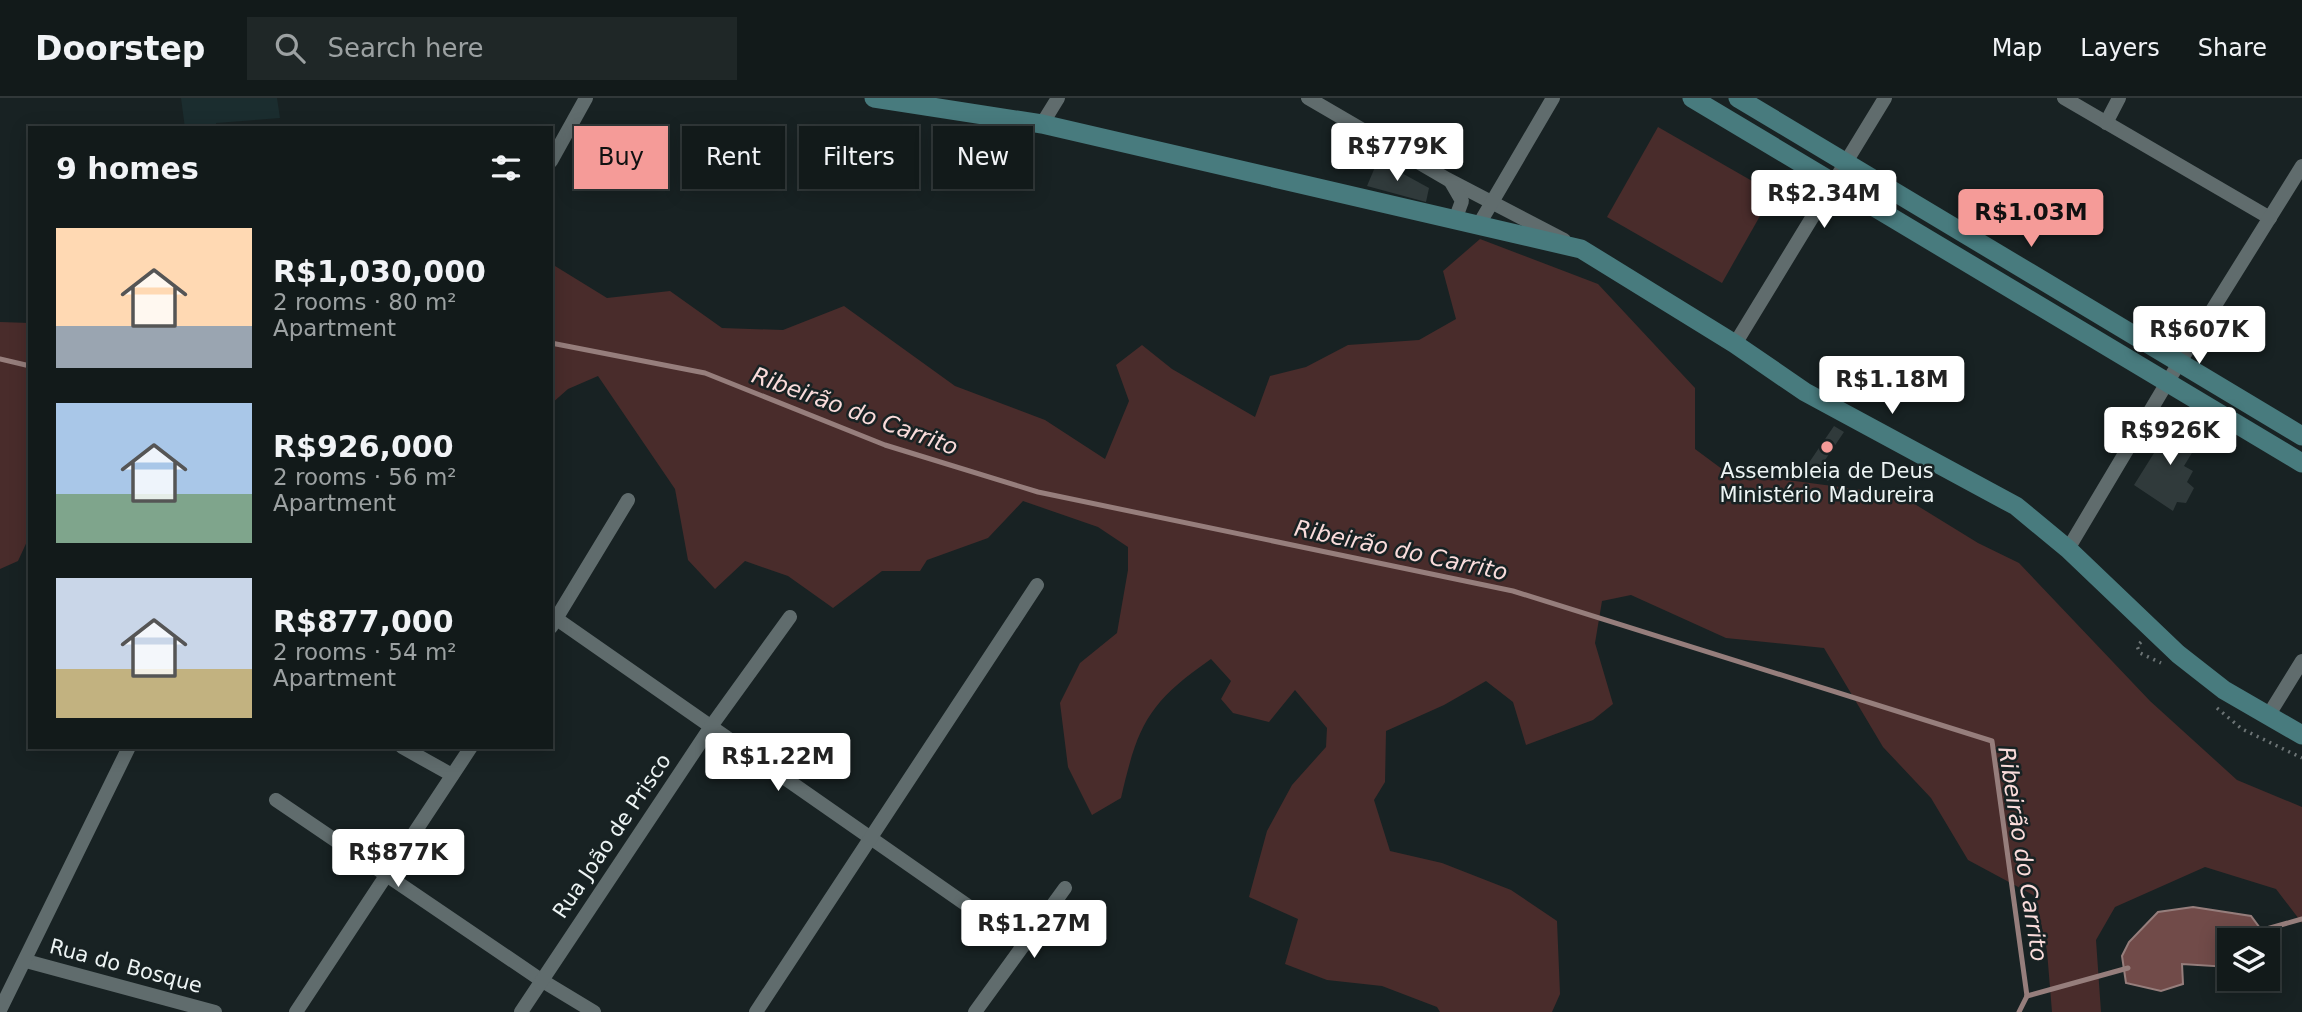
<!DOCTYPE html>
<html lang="en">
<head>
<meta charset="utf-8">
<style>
  body { margin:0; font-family:"DejaVu Sans",sans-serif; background:#1f2727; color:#f1f3f6; height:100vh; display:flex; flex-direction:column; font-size:26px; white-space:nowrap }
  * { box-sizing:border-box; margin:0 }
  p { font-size:23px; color:#9ca1a2 }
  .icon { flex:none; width:38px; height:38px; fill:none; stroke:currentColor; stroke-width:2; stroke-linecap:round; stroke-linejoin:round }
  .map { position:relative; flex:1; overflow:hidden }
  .drawer { position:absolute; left:28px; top:28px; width:525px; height:623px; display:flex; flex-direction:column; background:#121a1a; border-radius:0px; box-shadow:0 4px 18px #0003,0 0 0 2px #313839 }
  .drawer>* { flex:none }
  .guide { position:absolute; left:574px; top:28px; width:665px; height:63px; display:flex; gap:14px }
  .controls { position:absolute; left:2217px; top:830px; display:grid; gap:14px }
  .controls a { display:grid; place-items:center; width:63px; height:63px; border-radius:0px; background:#121a1a; box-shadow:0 4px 18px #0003,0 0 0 2px #313839; font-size:35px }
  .price { position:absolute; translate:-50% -60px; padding:0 16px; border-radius:7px; background:#fff; color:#222; font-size:23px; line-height:46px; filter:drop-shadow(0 2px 4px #0008) }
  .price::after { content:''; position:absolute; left:50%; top:42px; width:21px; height:16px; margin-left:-10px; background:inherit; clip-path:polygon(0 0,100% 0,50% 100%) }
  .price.selected { background:#f59b98; color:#111 }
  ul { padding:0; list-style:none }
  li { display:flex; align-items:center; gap:21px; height:175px; padding:0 28px }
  li span { display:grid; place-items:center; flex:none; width:196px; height:140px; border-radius:0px; color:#555 }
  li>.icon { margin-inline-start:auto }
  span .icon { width:84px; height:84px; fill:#fffc; stroke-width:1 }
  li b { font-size:30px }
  h2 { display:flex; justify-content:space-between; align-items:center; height:84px; padding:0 28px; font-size:30px }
  .chip { padding:0 24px; border-radius:0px; background:#121a1a; box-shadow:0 4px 18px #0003,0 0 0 2px #313839; font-size:24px; line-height:63px }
  .chip.selected { background:#f59b98; color:#111 }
  header { display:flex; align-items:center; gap:42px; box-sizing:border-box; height:98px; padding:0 35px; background:#121a1a; border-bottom:2px solid #313839 }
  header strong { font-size:33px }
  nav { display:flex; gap:38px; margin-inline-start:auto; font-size:24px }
  .search { width:490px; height:63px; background:#1f2727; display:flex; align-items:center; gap:18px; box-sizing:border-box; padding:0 24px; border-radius:0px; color:#9ca1a2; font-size:26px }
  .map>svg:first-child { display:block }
  .built { fill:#1b2d2f }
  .green { fill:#492c2b }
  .water { fill:#714b49; stroke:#967e7c; stroke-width:2 }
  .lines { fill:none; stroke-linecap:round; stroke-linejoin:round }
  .stream { stroke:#967e7c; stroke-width:5 }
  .building { fill:#303a3b }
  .path { stroke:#6c7475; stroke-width:3.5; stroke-dasharray:2 5; stroke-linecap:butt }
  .street { stroke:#606c6d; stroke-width:14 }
  .secondary { stroke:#487b7e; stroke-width:19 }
  .poi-dot { fill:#f59b98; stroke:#182223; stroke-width:2.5 }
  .labels { text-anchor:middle; stroke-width:5; stroke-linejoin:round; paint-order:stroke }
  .poi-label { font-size:21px; fill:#edf4f4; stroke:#182223 }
  .street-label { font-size:21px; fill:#edf4f4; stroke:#182223 }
  .water-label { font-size:23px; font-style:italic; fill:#fadcdb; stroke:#182223 }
</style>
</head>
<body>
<header>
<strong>Doorstep</strong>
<div class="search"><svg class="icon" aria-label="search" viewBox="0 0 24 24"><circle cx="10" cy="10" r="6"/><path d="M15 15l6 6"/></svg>Search here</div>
<nav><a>Map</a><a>Layers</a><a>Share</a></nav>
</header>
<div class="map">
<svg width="2302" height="914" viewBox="0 0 2302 914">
  <rect width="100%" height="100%" fill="#182223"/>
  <!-- built -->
  <polygon class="built" points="181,0 277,0 280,20 216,25 217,30 185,30"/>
  <!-- green -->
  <g class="green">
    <polygon points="1658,29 1773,95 1722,185 1607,119"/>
    <path d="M1480,141L1598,186L1695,290V351L1726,374L1900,397L1978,445L2019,465L2150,603L2237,682L2302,709V825L2276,791L2205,769L2115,809L2096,842L2101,914H2052L2047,853L2035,798L1968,762L1931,700L1883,649L1824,550L1726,540L1631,497L1602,503L1595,545L1613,606L1593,622L1526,647L1513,604L1486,583L1444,607L1386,633L1385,684L1374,702L1390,753L1442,765L1511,792L1557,823L1560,896L1552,914H1440L1437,909L1382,888L1327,882L1285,866L1298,821L1249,799L1267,733L1292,687L1326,649L1327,630L1295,592L1269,624L1233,615L1221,601L1231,583L1211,561C1148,605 1138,626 1121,700L1092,717L1068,669L1060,605L1080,565L1117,535L1128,472V449L1098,429L1023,403L988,440L927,462L920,473H882L833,510L788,478L745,463L715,491L688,462L675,391L598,278L568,291L551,306V171L555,168L607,200L670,193L722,230L783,232L844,208L955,288L1045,322L1105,361L1129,303L1116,267L1142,247L1172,271L1255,319L1270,278L1306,269L1348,247L1419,242L1456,221L1443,173Z"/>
    <polygon points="0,224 30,225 30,437 18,463 0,471"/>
  </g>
  <!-- water -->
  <polygon class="water" points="2193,809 2251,818 2271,845 2268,847 2268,842 2230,842 2229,869 2182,866 2183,886 2161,893 2126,885 2122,858 2129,844 2158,814"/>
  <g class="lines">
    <!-- stream -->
    <g class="stream">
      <polyline points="551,245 705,275 885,347 1038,394 1513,493 1992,643 2027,898"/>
      <polyline points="0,261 30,268"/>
      <polyline points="2256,834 2302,821"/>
      <polyline points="2027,898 2128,870"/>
      <polyline points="2019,914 2027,898"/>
    </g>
  </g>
  <!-- building -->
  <g class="building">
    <polygon points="1378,62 1429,90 1426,104 1367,88"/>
    <polygon points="2176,320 2201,340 2184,368 2193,373 2187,384 2194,390 2186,405 2177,404 2173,413 2134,387"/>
    <polygon points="1834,328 1844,334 1823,365 1835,374 1828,383 1806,369"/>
  </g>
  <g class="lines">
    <!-- path -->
    <g class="path">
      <polyline points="2141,544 2137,548 2140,555 2161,565"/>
      <polyline points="2217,610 2242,631 2302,660"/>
    </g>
    <!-- street -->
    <g class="street">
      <polyline points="1308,0 1447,81 1564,142"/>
      <polyline points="2064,0 2270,120"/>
      <polyline points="2106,25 2119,0"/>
      <polyline points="1042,26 1058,0"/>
      <polyline points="551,63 586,0"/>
      <polyline points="1451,84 1462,103 1455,122"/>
      <polyline points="1478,128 1553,0"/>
      <polyline points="1735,246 1885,0"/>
      <polyline points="2068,451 2168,283 2302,68"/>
      <polyline points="551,517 1024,847"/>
      <polyline points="551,529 628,402"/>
      <polyline points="2268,618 2302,563"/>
      <polyline points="402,649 452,677"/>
      <polyline points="276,702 541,882 594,914"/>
      <polyline points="26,863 215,914"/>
      <polyline points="0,912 129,649"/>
      <polyline points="296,914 471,649"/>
      <polyline points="521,914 712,627 790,519"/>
      <polyline points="756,914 1037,487"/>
      <polyline points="975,914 1065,790"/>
    </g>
    <!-- secondary -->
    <g class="secondary">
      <polyline points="874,0 1042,26 1581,151 1735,246 1805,294 2016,408 2068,451 2178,556 2224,592 2302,637"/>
      <polyline points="1692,0 2302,365"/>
      <polyline points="1738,0 2302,338"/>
    </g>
  </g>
  <!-- markers -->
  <circle class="poi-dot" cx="1827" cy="349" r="7"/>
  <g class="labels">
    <!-- poi labels -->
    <g class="poi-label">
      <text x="1827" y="380">Assembleia de Deus<tspan x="1827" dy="24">Ministério Madureira</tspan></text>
    </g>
    <!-- street labels -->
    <g class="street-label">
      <text transform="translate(612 738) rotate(-56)" y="7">Rua João de Prisco</text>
      <text transform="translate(126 868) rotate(15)" y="7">Rua do Bosque</text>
    </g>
    <!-- water labels -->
    <g class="water-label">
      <text transform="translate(855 313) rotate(20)" y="8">Ribeirão do Carrito</text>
      <text transform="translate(1401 452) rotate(12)" y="8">Ribeirão do Carrito</text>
      <text transform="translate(2023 756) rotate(81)" y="8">Ribeirão do Carrito</text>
    </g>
  </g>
</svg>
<div class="controls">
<a><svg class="icon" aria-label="layers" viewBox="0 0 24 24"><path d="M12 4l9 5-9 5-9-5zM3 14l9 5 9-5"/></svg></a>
</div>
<b class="price" style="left:1397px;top:85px">R$779K</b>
<b class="price" style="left:1824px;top:132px">R$2.34M</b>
<b class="price selected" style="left:2031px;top:151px">R$1.03M</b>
<b class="price" style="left:2199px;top:268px">R$607K</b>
<b class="price" style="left:1892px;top:318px">R$1.18M</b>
<b class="price" style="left:2170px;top:369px">R$926K</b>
<b class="price" style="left:778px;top:695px">R$1.22M</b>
<b class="price" style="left:398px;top:791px">R$877K</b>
<b class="price" style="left:1034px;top:862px">R$1.27M</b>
<div class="guide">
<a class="chip selected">Buy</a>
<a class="chip">Rent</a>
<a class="chip">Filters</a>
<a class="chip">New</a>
</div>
<section class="drawer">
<h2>9 homes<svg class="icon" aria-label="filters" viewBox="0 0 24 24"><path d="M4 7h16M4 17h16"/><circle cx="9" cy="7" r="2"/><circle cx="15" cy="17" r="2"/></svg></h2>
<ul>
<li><span style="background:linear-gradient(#ffd9b3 70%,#9aa5b1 0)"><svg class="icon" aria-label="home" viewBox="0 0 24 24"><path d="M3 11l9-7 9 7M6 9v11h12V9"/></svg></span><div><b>R$1,030,000</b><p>2 rooms · 80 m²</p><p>Apartment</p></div></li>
<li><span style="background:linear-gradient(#a9c7e8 65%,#7fa58c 0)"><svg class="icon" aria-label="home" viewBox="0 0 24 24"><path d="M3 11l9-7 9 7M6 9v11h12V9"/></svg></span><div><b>R$926,000</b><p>2 rooms · 56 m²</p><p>Apartment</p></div></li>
<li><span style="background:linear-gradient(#c9d6e8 65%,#c2b280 0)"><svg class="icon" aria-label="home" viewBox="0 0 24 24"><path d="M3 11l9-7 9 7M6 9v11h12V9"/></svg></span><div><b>R$877,000</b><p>2 rooms · 54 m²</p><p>Apartment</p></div></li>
</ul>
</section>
</div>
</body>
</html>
